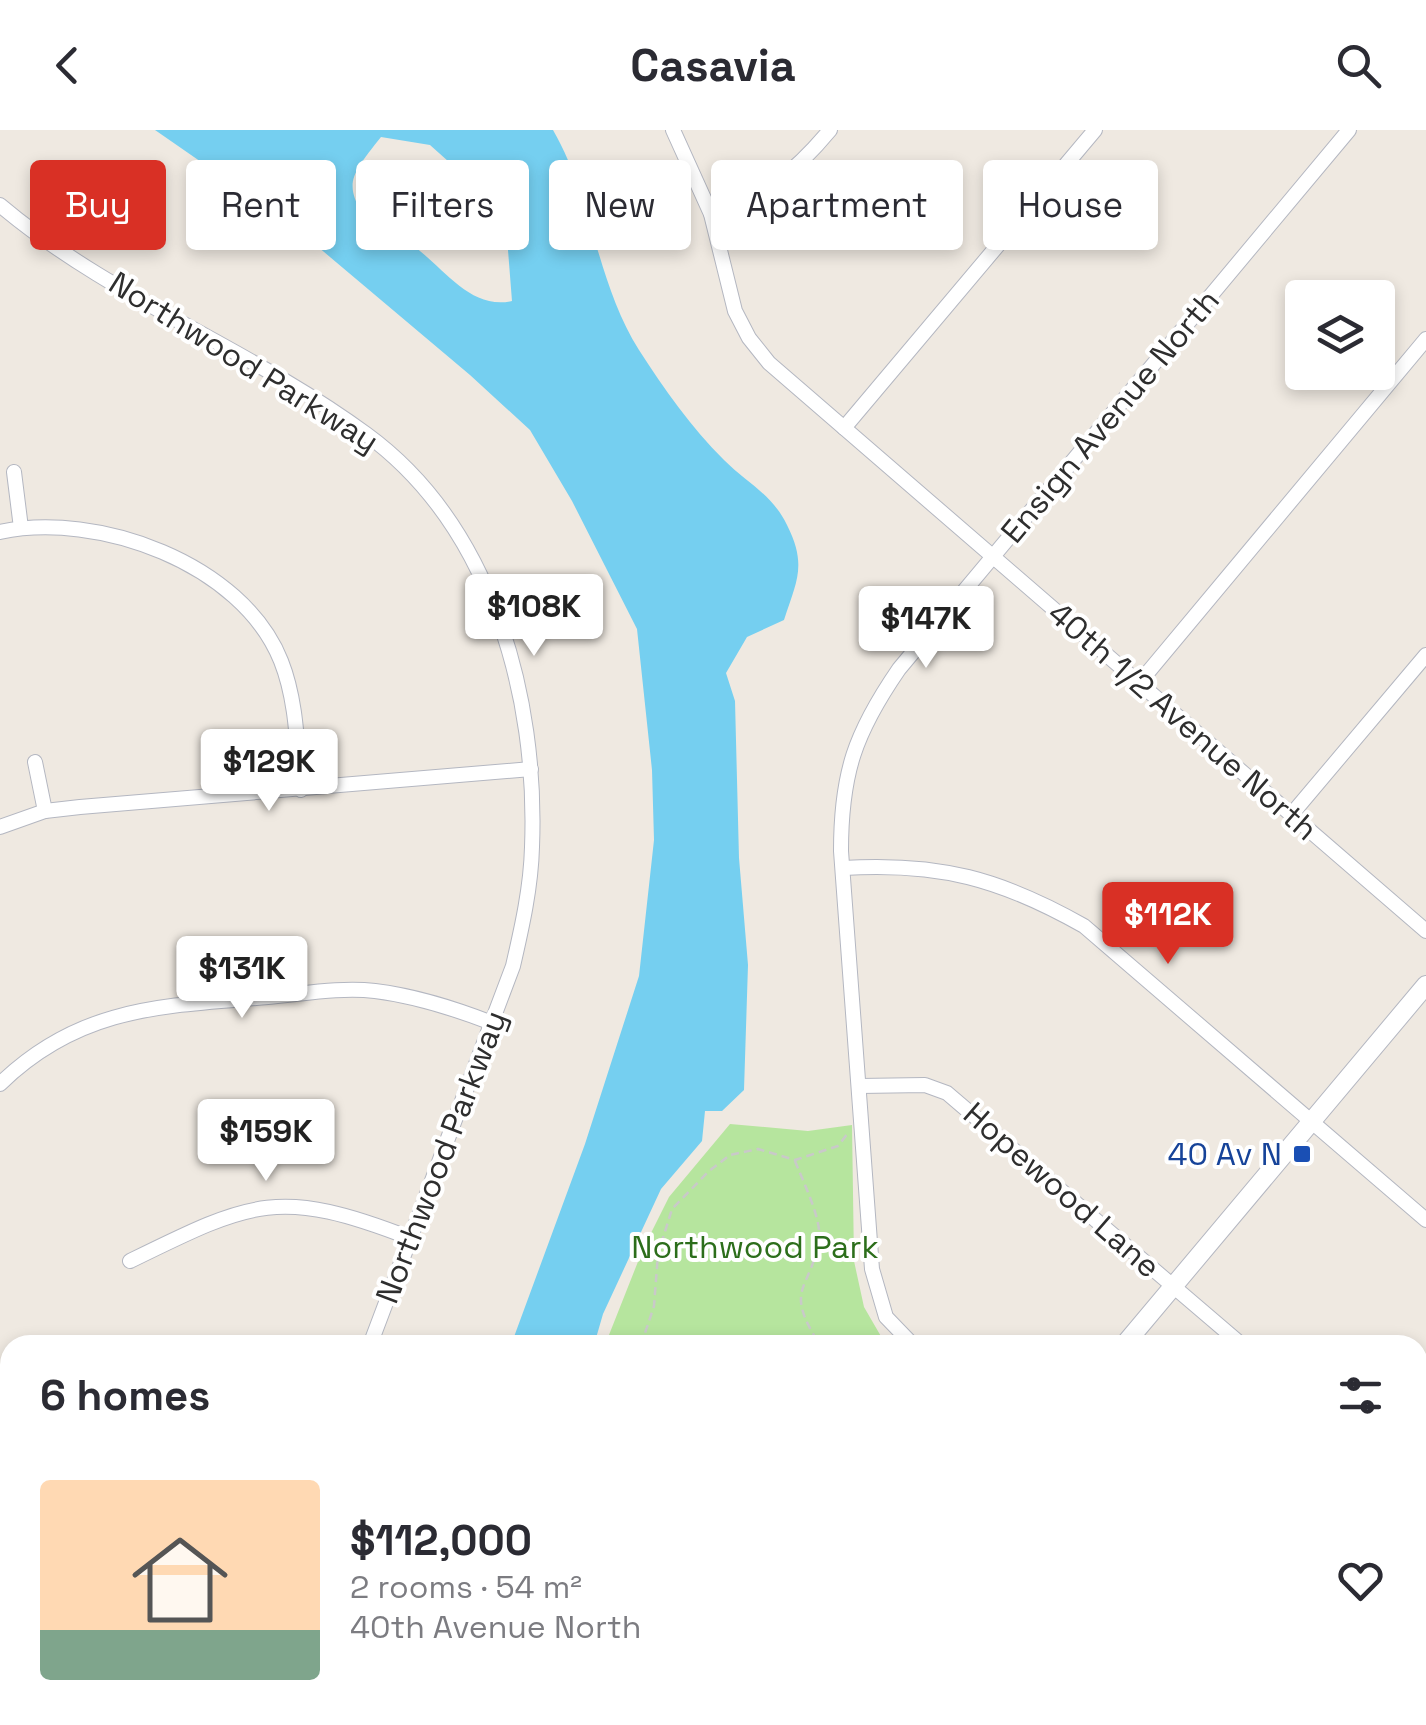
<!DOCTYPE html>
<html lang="en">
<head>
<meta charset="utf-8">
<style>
  body { margin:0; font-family:"Space Grotesk",sans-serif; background:#f7f7f7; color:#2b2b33; height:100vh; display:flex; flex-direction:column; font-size:38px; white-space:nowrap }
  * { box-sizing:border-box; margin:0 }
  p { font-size:32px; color:#7c7c81 }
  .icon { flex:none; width:55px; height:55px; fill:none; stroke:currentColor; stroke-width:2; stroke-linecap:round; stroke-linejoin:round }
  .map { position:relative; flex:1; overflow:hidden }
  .sheet { position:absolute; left:0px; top:1205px; width:1428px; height:390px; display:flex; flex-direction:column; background:#fff; border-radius:30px 30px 0 0; box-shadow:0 5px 15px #0003 }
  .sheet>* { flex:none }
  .top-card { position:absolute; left:30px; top:30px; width:1368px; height:90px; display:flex; gap:20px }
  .tools { position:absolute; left:1285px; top:150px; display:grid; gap:20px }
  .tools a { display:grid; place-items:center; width:110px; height:110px; border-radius:10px; background:#fff; box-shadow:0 5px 15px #0003; font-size:50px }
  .price { position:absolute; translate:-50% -85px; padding:0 22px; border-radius:10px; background:#fff; color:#222; font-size:32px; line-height:65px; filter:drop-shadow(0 2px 5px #0008) }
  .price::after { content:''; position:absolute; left:50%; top:60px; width:30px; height:22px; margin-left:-15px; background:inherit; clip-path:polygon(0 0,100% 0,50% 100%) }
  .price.active { background:#d93025; color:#fff }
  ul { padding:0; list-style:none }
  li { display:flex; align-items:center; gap:30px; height:250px; padding:0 40px }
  li span { display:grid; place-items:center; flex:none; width:280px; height:200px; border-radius:10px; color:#555 }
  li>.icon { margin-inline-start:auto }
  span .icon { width:120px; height:120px; fill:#fffc; stroke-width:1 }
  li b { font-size:42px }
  h2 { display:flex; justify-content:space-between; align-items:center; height:120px; padding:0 40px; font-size:42px }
  .tag { padding:0 35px; border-radius:10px; background:#fff; box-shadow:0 5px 15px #0003; font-size:35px; line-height:90px }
  .tag.active { background:#d93025; color:#fff }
  header { display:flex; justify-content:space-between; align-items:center; height:130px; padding:0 40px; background:#fff; font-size:45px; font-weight:600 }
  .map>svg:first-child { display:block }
  .green { fill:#b6e59e }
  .water { fill:#75cff0; fill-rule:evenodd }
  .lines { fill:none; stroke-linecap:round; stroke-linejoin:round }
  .street-casing { stroke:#b4b7c1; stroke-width:16 }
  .secondary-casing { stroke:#b4b7c1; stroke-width:20 }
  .path { stroke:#c9c9c9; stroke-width:2.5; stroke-dasharray:8 5; stroke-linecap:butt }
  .street { stroke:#fff; stroke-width:14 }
  .secondary { stroke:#fff; stroke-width:18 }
  .transit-dot { fill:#1a4fb4; stroke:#fff; stroke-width:4 }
  .labels { text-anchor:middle; stroke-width:8; stroke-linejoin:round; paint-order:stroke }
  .street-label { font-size:32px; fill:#2e2e2e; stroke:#fff }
  .transit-label { font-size:32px; fill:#164399; stroke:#fff; text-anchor:end }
  .park-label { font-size:32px; fill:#2c6e1b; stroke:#fff }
</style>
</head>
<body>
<header><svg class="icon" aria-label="back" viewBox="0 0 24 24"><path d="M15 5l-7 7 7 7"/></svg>Casavia<svg class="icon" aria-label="search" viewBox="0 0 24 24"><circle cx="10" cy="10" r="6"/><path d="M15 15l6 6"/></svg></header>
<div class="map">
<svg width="1426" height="1595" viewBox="0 0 1426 1595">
  <rect width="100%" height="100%" fill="#efe9e1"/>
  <!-- green -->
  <g class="green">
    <polygon points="730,994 808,1001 852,995 854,1131 864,1177 886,1215 605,1215 643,1119 669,1067"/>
    <polygon points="269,1585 514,1585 527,1595 269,1595"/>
  </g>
  <!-- water -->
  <g class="water">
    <path d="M155,0H553C593,69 596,152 639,220C664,259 691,297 724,330C747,353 772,364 787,395C807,435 797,450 784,490L747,507L726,543L735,571L739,728L748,835L744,960L722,981H705L702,1011L661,1059L603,1184L594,1215H511L585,1014L639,846L654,710L652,640L637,499L572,371L530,300L470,245L292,95ZM381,7L430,15L505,82L512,171C469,180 444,137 412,115C402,108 386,106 374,103C343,55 346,51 381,7Z"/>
    <polygon points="541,1585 707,1585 705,1595 554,1595"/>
  </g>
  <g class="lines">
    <!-- street casing -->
    <g class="street-casing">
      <g id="street">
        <polyline points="673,0 711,84 735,181 749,208 769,233 1426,801"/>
        <path d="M0,75C110,168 251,219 366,304C492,396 538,567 532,717C531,757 522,797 513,836L370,1215"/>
        <path d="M711,84C763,68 796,41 830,0"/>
        <polyline points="844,298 1095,0"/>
        <polyline points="14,342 21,398"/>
        <path d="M0,402C97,381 242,433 281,531C297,571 297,617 301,660"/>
        <polyline points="1139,553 1426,209"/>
        <polyline points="35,632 45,681"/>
        <polyline points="1291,685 1426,525"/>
        <polyline points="0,697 45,681 80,677 531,639"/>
        <path d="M843,738C939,732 1001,749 1084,796L1426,1090"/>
        <path d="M0,954C80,876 164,876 268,867C303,864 340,857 375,861C416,866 453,878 492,893"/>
        <polyline points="860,956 925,955 947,963 1242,1215"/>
        <path d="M130,1131C252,1071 279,1057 410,1108"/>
        <path d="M913,1215L886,1187L872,1139L841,721C841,643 855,603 899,539L1349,0"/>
        <polyline points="0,1339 10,1337"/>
        <polyline points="0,1568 10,1564"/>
        <polyline points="252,1585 252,1595"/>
        <polyline points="1136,1585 1139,1595"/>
        <polyline points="1364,1585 1370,1595"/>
      </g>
    </g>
    <!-- secondary casing -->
    <g class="secondary-casing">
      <g id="secondary">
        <polyline points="1124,1215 1426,855"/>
        <polyline points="807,1595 815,1585"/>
      </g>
    </g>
    <!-- path -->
    <g class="path">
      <path d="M795,1031C802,1049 821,1088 819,1106C813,1161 781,1155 820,1215"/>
      <polyline points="641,1215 654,1176 658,1124 672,1079 709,1041 730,1025 758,1019 795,1030 838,1016 848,1003"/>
      <polyline points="763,1585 776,1595"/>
      <polyline points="771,1595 780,1585"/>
    </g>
    <!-- street -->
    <use href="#street" class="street"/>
    <!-- secondary -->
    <use href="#secondary" class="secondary"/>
  </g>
  <!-- markers -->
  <rect class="transit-dot" x="1292" y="1014" width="20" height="20" rx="5"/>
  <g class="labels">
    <!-- street labels -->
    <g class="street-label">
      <text transform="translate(244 232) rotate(32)" y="11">Northwood Parkway</text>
      <text transform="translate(1110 286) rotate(-50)" y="11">Ensign Avenue North</text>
      <text transform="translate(1183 591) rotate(41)" y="11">40th 1/2 Avenue North</text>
      <text transform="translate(441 1027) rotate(-69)" y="11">Northwood Parkway</text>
      <text transform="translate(1062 1060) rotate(41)" y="11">Hopewood Lane</text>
    </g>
    <!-- transit labels -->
    <g class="transit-label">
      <text x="1282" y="1035">40 Av N</text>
    </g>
    <!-- park labels -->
    <g class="park-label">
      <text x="755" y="1128">Northwood Park</text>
    </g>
  </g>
</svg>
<div class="tools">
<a><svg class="icon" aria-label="layers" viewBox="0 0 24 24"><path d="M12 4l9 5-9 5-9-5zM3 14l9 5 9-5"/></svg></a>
</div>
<b class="price" style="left:534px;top:529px">$108K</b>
<b class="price" style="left:926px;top:541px">$147K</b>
<b class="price" style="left:269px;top:684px">$129K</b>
<b class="price active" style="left:1168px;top:837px">$112K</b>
<b class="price" style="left:242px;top:891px">$131K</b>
<b class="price" style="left:266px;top:1054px">$159K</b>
<div class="top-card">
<a class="tag active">Buy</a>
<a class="tag">Rent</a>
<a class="tag">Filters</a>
<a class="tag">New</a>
<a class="tag">Apartment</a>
<a class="tag">House</a>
</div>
<section class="sheet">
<h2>6 homes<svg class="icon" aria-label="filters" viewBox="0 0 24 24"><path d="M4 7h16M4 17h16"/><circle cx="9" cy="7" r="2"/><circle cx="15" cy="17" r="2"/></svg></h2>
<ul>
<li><span style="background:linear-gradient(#ffd9b3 75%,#7fa58c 0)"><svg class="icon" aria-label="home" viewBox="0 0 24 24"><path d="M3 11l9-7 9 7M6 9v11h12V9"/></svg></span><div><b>$112,000</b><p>2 rooms · 54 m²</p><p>40th Avenue North</p></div><svg class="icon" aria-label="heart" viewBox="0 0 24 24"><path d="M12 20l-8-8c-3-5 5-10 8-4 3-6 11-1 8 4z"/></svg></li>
</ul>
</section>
</div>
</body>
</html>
